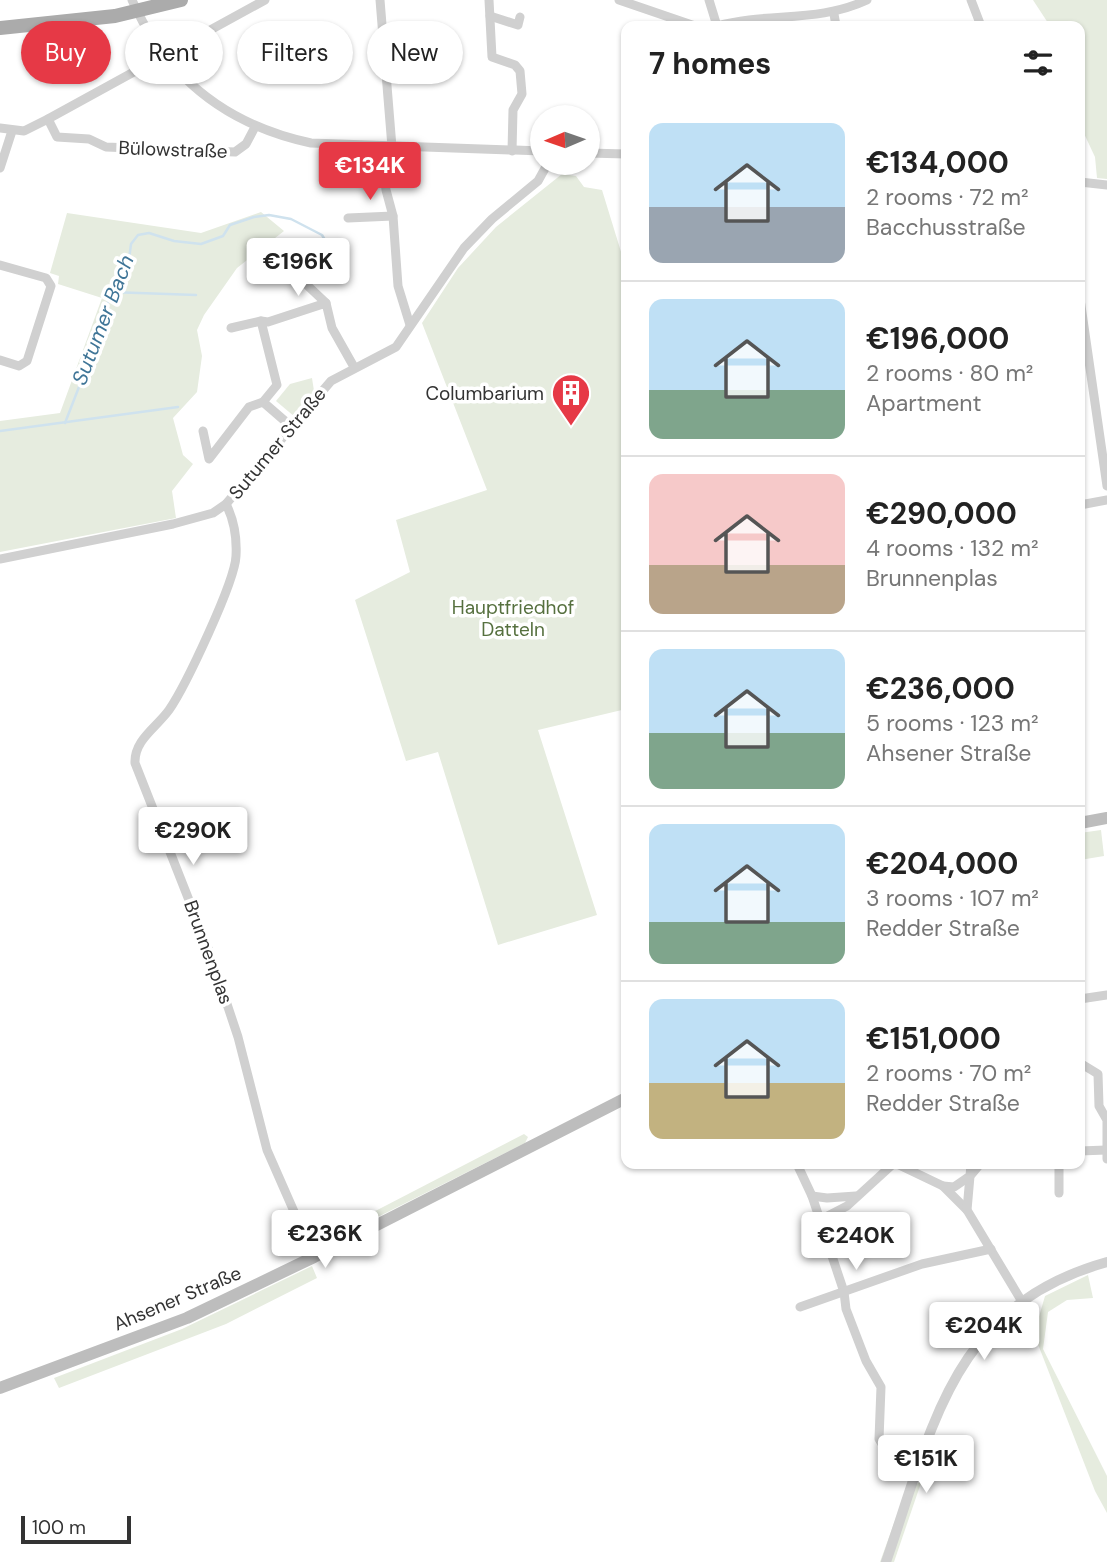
<!DOCTYPE html>
<html lang="en">
<head>
<meta charset="utf-8">
<style>
  body { margin:0; font-family:"DM Sans",sans-serif; background:#f6f6f6; color:#222; height:100vh; display:flex; flex-direction:column; font-size:26px; white-space:nowrap }
  * { box-sizing:border-box; margin:0 }
  p { font-size:23px; color:#767676 }
  .icon { flex:none; width:38px; height:38px; fill:none; stroke:currentColor; stroke-width:2; stroke-linecap:round; stroke-linejoin:round }
  .map { position:relative; flex:1; overflow:hidden }
  .details { position:absolute; left:621px; top:21px; width:464px; height:1148px; display:flex; flex-direction:column; background:#fff; border-radius:14px; box-shadow:0 2px 5px #0004 }
  .details>* { flex:none }
  .banner { position:absolute; left:21px; top:21px; width:495px; height:63px; display:flex; gap:14px }
  .needle { width:46px; rotate:268deg }
  .fabs { position:absolute; left:530px; top:105px; display:grid; gap:14px }
  .fabs a { display:grid; place-items:center; width:70px; height:70px; border-radius:50%; background:#fff; box-shadow:0 2px 5px #0004; font-size:35px }
  .scale { position:absolute; left:21px; bottom:18px; width:110px; box-sizing:border-box; padding-left:7px; border:4px solid #333; border-top:0; font-size:19px; line-height:24px; white-space:nowrap; color:#333; -webkit-text-stroke:5px #fff; paint-order:stroke }
  .price { position:absolute; translate:-50% -60px; padding:0 16px; border-radius:7px; background:#fff; color:#222; font-size:23px; line-height:46px; filter:drop-shadow(0 2px 4px #0008) }
  .price::after { content:''; position:absolute; left:50%; top:42px; width:21px; height:16px; margin-left:-10px; background:inherit; clip-path:polygon(0 0,100% 0,50% 100%) }
  .price.on { background:#e63946; color:#fff }
  ul { padding:0; list-style:none }
  li { display:flex; align-items:center; gap:21px; height:175px; padding:0 28px }
  li+li { border-top:2px solid #e0e0e0 }
  li span { display:grid; place-items:center; flex:none; width:196px; height:140px; border-radius:14px; color:#555 }
  li>.icon { margin-inline-start:auto }
  span .icon { width:84px; height:84px; fill:#fffc; stroke-width:1 }
  li b { font-size:30px }
  h2 { display:flex; justify-content:space-between; align-items:center; height:84px; padding:0 28px; font-size:30px }
  .pill { padding:0 24px; border-radius:32px; background:#fff; box-shadow:0 2px 5px #0004; font-size:24px; line-height:63px }
  .pill.on { background:#e63946; color:#fff }
  .map>svg:first-child { display:block }
  .green { fill:#e6ecdf }
  .lines { fill:none; stroke-linecap:round; stroke-linejoin:round }
  .stream { stroke:#cfe2ee; stroke-width:2.5 }
  .minor { stroke:#d0d0d0; stroke-width:9 }
  .tertiary { stroke:#d0d0d0; stroke-width:10 }
  .secondary { stroke:#bdbdbd; stroke-width:12 }
  .primary { stroke:#ababab; stroke-width:14 }
  .labels { text-anchor:middle; stroke-width:7; stroke-linejoin:round; paint-order:stroke }
  .street-label { font-size:19px; fill:#333; stroke:#fff }
  .poi-label { font-size:19px; fill:#333; stroke:#fff; text-anchor:end }
  .park-label { font-size:19px; fill:#56703f; stroke:#fff }
  .water-label { font-size:21px; font-style:italic; fill:#3f7597; stroke:#fff }
</style>
</head>
<body>
<div class="map">
<svg width="1107" height="1562" viewBox="0 0 1107 1562">
  <rect width="100%" height="100%" fill="#fff"/>
  <!-- green -->
  <g class="green">
    <polygon points="1033,0 1107,0 1107,179 1097,178 1095,157 1080,125 1080,26 1050,26"/>
    <polygon points="562,174 576,176 584,187 602,190 626,268 626,709 538,730 597,915 498,945 438,752 406,761 355,600 410,572 396,520 487,490 422,323 458,268 496,227"/>
    <polygon points="261,212 284,231 237,268 204,315 197,330 202,356 197,392 173,418 183,455 193,464 172,491 176,518 0,552 0,421 60,413 102,298 58,284 59,276 50,273 67,213 201,233"/>
    <polygon points="312,378 314,391 295,417 276,401 290,384"/>
    <polygon points="1101,830 1104,856 1080,860 1080,833"/>
    <polygon points="524,1134 528,1137 525,1143 332,1240 329,1235"/>
    <polygon points="312,1266 317,1278 226,1324 59,1388 54,1378 182,1329"/>
    <polygon points="1088,1275 1093,1298 1067,1300 1048,1312 1043,1349 1107,1476 1107,1513 1095,1491 1034,1334 1045,1296"/>
    <polygon points="922,1480 894,1562 880,1562 905,1493"/>
  </g>
  <g class="lines">
    <!-- stream -->
    <g class="stream">
      <polyline points="110,292 196,295"/>
      <polyline points="65,423 98,338 114,280 128,267 131,244 138,235 149,233 174,241 201,244 223,236 230,225 254,217 269,215 291,219 322,235 337,260"/>
      <polyline points="0,431 178,407"/>
    </g>
    <!-- minor -->
    <g class="minor">
      <path d="M132,0C167,79 227,125 311,143L542,151"/>
      <polyline points="380,0 392,147 383,163 386,190 393,216 398,286 410,325"/>
      <polyline points="489,0 492,57 515,65 520,71 522,94 513,110 512,151"/>
      <polyline points="619,0 695,26"/>
      <path d="M709,0L717,26C768,12 818,23 867,0"/>
      <polyline points="971,0 981,26"/>
      <polyline points="834,14 836,26"/>
      <polyline points="490,16 518,25 520,17"/>
      <polyline points="383,48 421,46 425,60"/>
      <polyline points="48,119 57,137 89,139 106,147 235,152 246,144 255,127"/>
      <polyline points="0,128 24,131 48,119 265,0"/>
      <polyline points="588,153 626,154"/>
      <polyline points="0,168 12,131"/>
      <polyline points="1080,182 1107,185"/>
      <polyline points="348,218 393,216"/>
      <polyline points="0,265 46,278 51,286 27,361 19,366 0,360"/>
      <polyline points="292,271 326,303"/>
      <polyline points="1080,299 1107,486"/>
      <polyline points="231,328 261,321"/>
      <polyline points="263,402 293,428"/>
      <polyline points="203,431 209,459 249,407 263,402 277,385 261,321 268,322 326,303 332,328 354,367"/>
      <path d="M226,504C234,520 237,538 236,556C235,582 185,687 169,710C156,728 134,740 135,763L211,956L238,1037L267,1150L314,1257"/>
      <polyline points="1080,505 1107,500"/>
      <polyline points="0,559 173,524 213,513 226,504 331,381 396,347 464,248 492,219 538,181 548,163"/>
      <polyline points="1080,999 1107,995"/>
      <polyline points="1080,1063 1098,1074 1099,1106 1107,1120 1107,1159"/>
      <polyline points="1080,1151 1106,1150"/>
      <polyline points="797,1164 812,1196 844,1292 846,1309 866,1361 881,1387 879,1439 882,1444"/>
      <polyline points="897,1164 943,1186 967,1210"/>
      <polyline points="980,1164 970,1176 967,1210 1021,1300"/>
      <polyline points="1059,1164 1059,1193"/>
      <polyline points="943,1186 954,1187 970,1176 971,1164"/>
      <polyline points="812,1196 827,1198 856,1196"/>
      <polyline points="818,1221 847,1206 893,1164"/>
      <polyline points="800,1307 922,1264 991,1249"/>
    </g>
    <!-- tertiary -->
    <path class="tertiary" d="M886,1562C933,1427 951,1306 1107,1262"/>
    <!-- secondary -->
    <g class="secondary">
      <polyline points="1080,823 1107,818"/>
      <polyline points="0,1388 187,1318 314,1257 626,1098"/>
    </g>
    <!-- primary -->
    <polyline class="primary" points="0,28 115,16 181,0"/>
  </g>
  <!-- icons -->
  <defs>
    <g id="building-pin" transform="scale(2.0125)"><path d="M0 17L-7.5 6A9.5 9.5 0 1 1 7.5 6Z" fill="#e63946" stroke="#fff"/><path d="M-4-6H4V6H1V3H-1V6H-4ZM-2.5-4.3h1.7v1.8h-1.7ZM.8-4.3h1.7v1.8H.8ZM-2.5-1h1.7V.8h-1.7ZM.8-1h1.7V.8H.8Z" fill="#fff"/></g>
  </defs>
  <g fill-rule="evenodd">
    <use href="#building-pin" x="571" y="393"/>
  </g>
  <g class="labels">
    <!-- street labels -->
    <g class="street-label">
      <text transform="translate(173 149) rotate(2)" y="7">Bülowstraße</text>
      <text transform="translate(277 443) rotate(-50)" y="7">Sutumer Straße</text>
      <text transform="translate(209 952) rotate(70)" y="7">Brunnenplas</text>
      <text transform="translate(177 1298) rotate(-23)" y="7">Ahsener Straße</text>
    </g>
    <!-- poi labels -->
    <g class="poi-label">
      <text x="544" y="400">Columbarium</text>
    </g>
    <!-- park labels -->
    <g class="park-label">
      <text x="513" y="614">Hauptfriedhof<tspan x="513" dy="22">Datteln</tspan></text>
    </g>
    <!-- water labels -->
    <g class="water-label">
      <text transform="translate(103 320) rotate(-69)" y="7">Sutumer Bach</text>
    </g>
  </g>
</svg>
<div class="fabs">
<a><svg class="needle" viewBox="-14 -14 28 28"><path d="M0-13l5 13h-10z" fill="#e53935"/><path d="M0 13l5-13h-10z" fill="#767676"/></svg></a>
</div>
<div class="scale">100 m</div>
<b class="price on" style="left:370px;top:202px">€134K</b>
<b class="price" style="left:298px;top:298px">€196K</b>
<b class="price" style="left:193px;top:867px">€290K</b>
<b class="price" style="left:325px;top:1270px">€236K</b>
<b class="price" style="left:856px;top:1272px">€240K</b>
<b class="price" style="left:984px;top:1362px">€204K</b>
<b class="price" style="left:926px;top:1495px">€151K</b>
<div class="banner">
<a class="pill on">Buy</a>
<a class="pill">Rent</a>
<a class="pill">Filters</a>
<a class="pill">New</a>
</div>
<section class="details">
<h2>7 homes<svg class="icon" aria-label="filters" viewBox="0 0 24 24"><path d="M4 7h16M4 17h16"/><circle cx="9" cy="7" r="2"/><circle cx="15" cy="17" r="2"/></svg></h2>
<ul>
<li><span style="background:linear-gradient(#bfe0f5 60%,#9aa5b1 0)"><svg class="icon" aria-label="home" viewBox="0 0 24 24"><path d="M3 11l9-7 9 7M6 9v11h12V9"/></svg></span><div><b>€134,000</b><p>2 rooms · 72 m²</p><p>Bacchusstraße</p></div></li>
<li><span style="background:linear-gradient(#bfe0f5 65%,#7fa58c 0)"><svg class="icon" aria-label="home" viewBox="0 0 24 24"><path d="M3 11l9-7 9 7M6 9v11h12V9"/></svg></span><div><b>€196,000</b><p>2 rooms · 80 m²</p><p>Apartment</p></div></li>
<li><span style="background:linear-gradient(#f6c9c9 65%,#b9a48a 0)"><svg class="icon" aria-label="home" viewBox="0 0 24 24"><path d="M3 11l9-7 9 7M6 9v11h12V9"/></svg></span><div><b>€290,000</b><p>4 rooms · 132 m²</p><p>Brunnenplas</p></div></li>
<li><span style="background:linear-gradient(#bfe0f5 60%,#7fa58c 0)"><svg class="icon" aria-label="home" viewBox="0 0 24 24"><path d="M3 11l9-7 9 7M6 9v11h12V9"/></svg></span><div><b>€236,000</b><p>5 rooms · 123 m²</p><p>Ahsener Straße</p></div></li>
<li><span style="background:linear-gradient(#bfe0f5 70%,#7fa58c 0)"><svg class="icon" aria-label="home" viewBox="0 0 24 24"><path d="M3 11l9-7 9 7M6 9v11h12V9"/></svg></span><div><b>€204,000</b><p>3 rooms · 107 m²</p><p>Redder Straße</p></div></li>
<li><span style="background:linear-gradient(#bfe0f5 60%,#c2b280 0)"><svg class="icon" aria-label="home" viewBox="0 0 24 24"><path d="M3 11l9-7 9 7M6 9v11h12V9"/></svg></span><div><b>€151,000</b><p>2 rooms · 70 m²</p><p>Redder Straße</p></div></li>
</ul>
</section>
</div>
</body>
</html>
